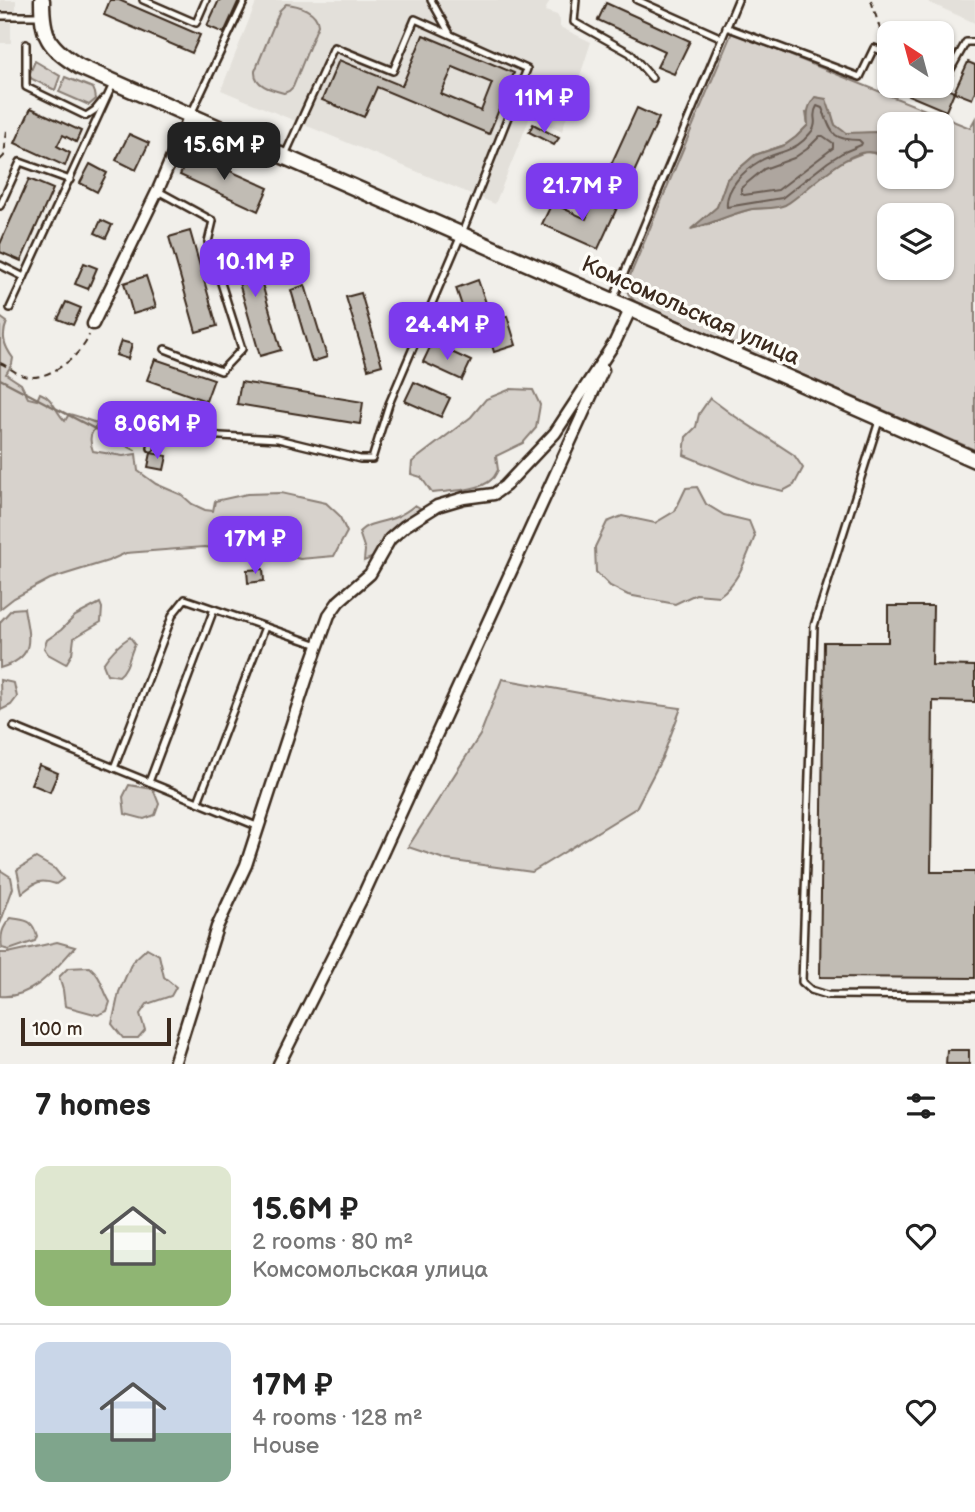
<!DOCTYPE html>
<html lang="en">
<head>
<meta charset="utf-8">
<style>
  body { margin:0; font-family:"Balsamiq Sans",sans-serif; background:#f6f6f6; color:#222; height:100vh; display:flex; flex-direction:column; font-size:26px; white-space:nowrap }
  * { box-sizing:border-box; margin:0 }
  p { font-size:23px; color:#767676 }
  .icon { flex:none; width:38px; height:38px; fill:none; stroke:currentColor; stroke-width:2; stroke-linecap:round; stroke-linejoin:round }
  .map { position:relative; height:1064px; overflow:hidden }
  .drawer { display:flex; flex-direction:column; background:#fff; flex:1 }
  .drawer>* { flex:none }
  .needle { width:46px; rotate:324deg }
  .fabs { position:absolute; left:877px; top:21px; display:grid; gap:14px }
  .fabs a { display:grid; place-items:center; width:77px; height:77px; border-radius:14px; background:#fff; box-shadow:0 2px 5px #0004; font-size:35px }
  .scale { position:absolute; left:21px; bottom:18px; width:150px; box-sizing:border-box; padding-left:7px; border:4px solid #3b2a1e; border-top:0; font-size:19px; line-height:24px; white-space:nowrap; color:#3b2a1e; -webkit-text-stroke:5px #fdfcf7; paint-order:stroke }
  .price { position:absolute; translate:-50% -60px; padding:0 16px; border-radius:14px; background:#7c3aed; color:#fff; font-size:23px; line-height:46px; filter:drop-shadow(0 2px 4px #0008) }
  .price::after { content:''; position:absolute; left:50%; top:42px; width:21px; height:16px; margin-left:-10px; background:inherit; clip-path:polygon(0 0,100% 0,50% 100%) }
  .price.selected { background:#222; color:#fff }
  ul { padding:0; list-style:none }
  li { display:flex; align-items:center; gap:21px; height:175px; padding:0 35px }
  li+li { border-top:2px solid #e0e0e0 }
  li span { display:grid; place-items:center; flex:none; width:196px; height:140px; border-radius:14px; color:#555 }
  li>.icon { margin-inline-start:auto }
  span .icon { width:84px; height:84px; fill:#fffc; stroke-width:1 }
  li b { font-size:30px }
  h2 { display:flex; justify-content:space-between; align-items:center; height:84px; padding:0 35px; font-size:30px }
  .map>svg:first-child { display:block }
  .built { fill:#e3e0da }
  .green { fill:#d7d2cc; stroke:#897e75; stroke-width:2; fill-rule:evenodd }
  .water { fill:#aea69f; stroke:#80746b; stroke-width:2 }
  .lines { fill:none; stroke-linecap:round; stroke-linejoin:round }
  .shore { stroke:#695c52; stroke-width:2 }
  .stream { stroke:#80746b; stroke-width:2.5 }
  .building { fill:#c1bcb4; stroke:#3b2a1e; stroke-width:2; fill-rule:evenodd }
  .lane-casing { stroke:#3b2a1e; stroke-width:10 }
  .street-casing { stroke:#3b2a1e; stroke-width:15 }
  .secondary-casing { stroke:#3b2a1e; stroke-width:19 }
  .path { stroke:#3b2a1e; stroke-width:2; stroke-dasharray:7 5; stroke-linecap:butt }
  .lane { stroke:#fdfcf7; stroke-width:5 }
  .street { stroke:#fdfcf7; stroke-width:10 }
  .secondary { stroke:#fdfcf7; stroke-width:14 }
  .labels { text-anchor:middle; stroke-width:7; stroke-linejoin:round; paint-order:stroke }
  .street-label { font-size:23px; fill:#3b2a1e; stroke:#fdfcf7 }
</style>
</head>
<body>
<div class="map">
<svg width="975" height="1064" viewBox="0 0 975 1064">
  <rect width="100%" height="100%" fill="#f1efea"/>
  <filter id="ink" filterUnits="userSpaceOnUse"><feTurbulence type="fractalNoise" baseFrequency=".0143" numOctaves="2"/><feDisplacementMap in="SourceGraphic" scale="14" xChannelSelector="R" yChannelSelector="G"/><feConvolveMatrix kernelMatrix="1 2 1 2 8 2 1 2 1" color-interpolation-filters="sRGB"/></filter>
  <g filter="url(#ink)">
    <!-- built -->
    <g class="built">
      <polygon points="0,0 16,0 16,11 11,11 11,43 0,43"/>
      <polygon points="257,0 550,0 545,11 557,15 560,20 560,27 591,42 562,131 530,117 495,204 221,90"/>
      <polygon points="926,0 975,0 975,23 930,3"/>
    </g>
    <!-- green -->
    <g class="green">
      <path d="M286,4C299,5 317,11 318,25L293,87L289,91L284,93C272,90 254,86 255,71L280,10Z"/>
      <path d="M732,32L970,128L975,119V450L636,302C629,296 626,293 627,283ZM831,111L835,125L846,134L878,132L889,133V124H942V177H889V163L885,158L873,153L865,152L845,160L768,208L751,209L725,217L708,225L693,228L717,207L727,179L755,155L785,145L796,137L808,125L806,113ZM889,215H942V268H889Z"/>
      <polygon points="35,61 60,76 55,90 32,79 29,75"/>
      <polygon points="65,77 93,88 95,93 96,99 89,105 59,92"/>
      <path d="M0,317L7,322C1,336 4,346 13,358L12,364L6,374L21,384L28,398L37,400L40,393C54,398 55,412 65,421L69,414C80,416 87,421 98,423C91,433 88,438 93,451L123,456L136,454L138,471L156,484L182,495L192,504L205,510L213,511L215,501L247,494L281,493L326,503L339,515L347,532L334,556L300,559L275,553L204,547L126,553L108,561L50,579L14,598L0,609Z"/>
      <path d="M511,389L533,390L540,405L536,428L523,443L496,456L498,470C496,473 495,477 492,479C481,491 448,491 432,493L421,477L411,474L412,462L471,417L486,399Z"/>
      <polygon points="710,398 730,413 794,455 803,468 794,485 783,491 754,484 684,455 686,437 696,427 699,414"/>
      <path d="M697,487L706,504L724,515L749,521L755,536C746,559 739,582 719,596L696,594L675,604L628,595L610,586L596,572L595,547L607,522L622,516L655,523L675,511L686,488Z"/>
      <path d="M415,505L420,508L414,515L383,537L376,556L364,561L365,550L359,532C368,522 383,523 396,517C403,514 409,510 415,505Z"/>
      <polygon points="100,603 102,608 101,622 74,638 72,654 66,664 48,654 44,648 47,640 61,630 75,616"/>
      <path d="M24,608C29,638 37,657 0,668V622L12,609Z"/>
      <path d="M130,637L135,644C129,655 129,668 119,676L107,674L103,664C110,653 119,644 130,637Z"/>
      <polygon points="502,679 618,700 681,708 662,758 636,808 532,872 447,860 408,847 480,735"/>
      <polygon points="0,680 14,683 17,697 11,705 1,710"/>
      <polygon points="129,785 153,789 159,804 155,815 144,819 125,814 123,797"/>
      <path d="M36,858L55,869L63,879L56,884C38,878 35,883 22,893L17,870Z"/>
      <polygon points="0,870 11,877 13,888 0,924"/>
      <path d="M11,918C27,921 32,919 37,936L35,941L9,950L2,948C0,936 2,927 11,918Z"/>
      <path d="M57,942L75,947C55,969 33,999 0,996V953H8Z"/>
      <polygon points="147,948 159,955 164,977 176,987 171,996 147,1004 140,1014 145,1030 138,1038 123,1038 112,1024 119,992 132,962"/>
      <path d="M90,967C102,977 102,989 110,1002L107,1011L98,1015L65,1006L63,990L59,977L68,968Z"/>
    </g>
    <!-- water -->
    <path class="water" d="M815,97L826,99L835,125L846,133L878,132L889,133V163C862,126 809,193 785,205C774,210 760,207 748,210C728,215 711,224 691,229L717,207L727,179L755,155L785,145L796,137L808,125C807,113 807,107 815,97Z"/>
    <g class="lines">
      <!-- shore -->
      <g class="shore">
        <path d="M817,106L822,108C832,132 830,140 859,140L862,143L861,145L842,153L828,162L782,198L727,207C725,189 744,170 760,161C775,152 790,153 804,140C807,136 813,132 814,127C817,119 811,116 817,106Z"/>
        <polygon points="820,136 823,136 833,143 833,148 778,190 744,195 741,193 741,188 764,169 794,158 807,149"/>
      </g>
      <!-- stream -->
      <polyline class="stream" points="0,379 135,450"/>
    </g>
    <!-- building -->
    <g class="building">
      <polygon points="110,0 119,0 200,35 192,53 104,15"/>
      <polygon points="219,0 239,0 224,33 207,26"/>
      <polygon points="606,3 690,41 674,74 657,67 665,51 598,20"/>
      <path d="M423,35L514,73L489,134L377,87L364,117L322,100L339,60L402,86ZM453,67L492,83L481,111L441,94Z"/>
      <polygon points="968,62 975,65 975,91 972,99 954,92"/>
      <polygon points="887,86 941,86 954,92 946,111"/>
      <polygon points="31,108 81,131 76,142 63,135 57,146 70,153 65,166 15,143"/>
      <polygon points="637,108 659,118 631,179 609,169"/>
      <polygon points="533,124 559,138 554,145 529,132"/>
      <polygon points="129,134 149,143 136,170 116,160"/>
      <polygon points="190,153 268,188 258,211 180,175"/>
      <polygon points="90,164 107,173 97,192 80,183"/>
      <polygon points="29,179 53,189 21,261 0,252 0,244"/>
      <polygon points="595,198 617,208 598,249 542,224 552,203 586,219"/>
      <polygon points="101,220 112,225 106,238 95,233"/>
      <polygon points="190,231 217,326 196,332 169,237"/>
      <polygon points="250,242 281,350 260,356 229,248"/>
      <polygon points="84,263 97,268 88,289 75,284"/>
      <polygon points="146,276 156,307 133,314 124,283"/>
      <polygon points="478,280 492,320 507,316 516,345 494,352 481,310 465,315 456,288"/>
      <polygon points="305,285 327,357 312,362 291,290"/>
      <polygon points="361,293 382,365 368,369 346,297"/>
      <polygon points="66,302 81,308 73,325 58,319"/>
      <polygon points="121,341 132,344 128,359 116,355"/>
      <polygon points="432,343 471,361 462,380 423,362"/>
      <polygon points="155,359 214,379 206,401 147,380"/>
      <polygon points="241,382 363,402 360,424 237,404"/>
      <polygon points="414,382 450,398 441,417 405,401"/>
      <polygon points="151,453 167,456 164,470 148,467"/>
      <polygon points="263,569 264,581 248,583 247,570"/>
      <polygon points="888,606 933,606 932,665 975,666 975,702 933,701 931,872 975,872 975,978 820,977 824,642 888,642"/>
      <polygon points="39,765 58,773 50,792 31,784"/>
      <polygon points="947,1050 969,1050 969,1064 946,1064"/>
    </g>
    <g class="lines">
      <!-- lane casing -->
      <g class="lane-casing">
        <g id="lane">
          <polyline points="143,0 196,23 206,0"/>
          <polyline points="431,0 450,34"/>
          <polyline points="576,0 574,22 630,53 652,78"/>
          <polyline points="637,0 722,38"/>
          <polyline points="0,16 42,16"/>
          <polyline points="726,27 860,77 874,48 889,54"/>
          <polyline points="26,44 26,87 86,116 95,110 104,99"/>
          <polyline points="942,74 947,76 966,42 975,42"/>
          <polyline points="191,114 245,0"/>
          <polyline points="158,191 213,221 208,242 242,349 221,371 165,349"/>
          <polyline points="0,206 20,162 70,180"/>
          <polyline points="0,265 24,277"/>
          <polyline points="613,300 738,0"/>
          <polyline points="10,308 114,82"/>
          <polyline points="879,421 814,626 802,982 811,990 827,995 975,996"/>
          <polyline points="151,448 154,429 186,432 201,435 278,439 360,459 372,459 389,404 462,233 527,69 415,19 393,71 334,47 285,155"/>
          <polyline points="14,727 259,827"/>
          <polyline points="114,768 173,614 185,599 318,645"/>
          <polyline points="149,782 214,609"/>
          <polyline points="198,802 265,627"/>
        </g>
      </g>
      <!-- street casing -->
      <g class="street-casing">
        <g id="street">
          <polyline points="93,324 158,190 190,115"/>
          <polyline points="174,1064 217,927 246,865 311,665 329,615 339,601 370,574 390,539 405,526 437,506 464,498 494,494 505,486 555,433 615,342 631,308"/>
          <polyline points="279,1064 361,900 603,370"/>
        </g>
      </g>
      <!-- secondary casing -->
      <g class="secondary-casing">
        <path id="secondary" d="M42,0C42,37 48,47 80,67L975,460"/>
      </g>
      <!-- path -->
      <g class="path">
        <polyline points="871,0 884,42"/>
        <polyline points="0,160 4,156 7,130"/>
        <path d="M0,363C8,366 16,374 24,376C46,383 83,355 89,335"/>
      </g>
      <!-- lane -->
      <use href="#lane" class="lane"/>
      <!-- street -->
      <use href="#street" class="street"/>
      <!-- secondary -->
      <use href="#secondary" class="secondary"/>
    </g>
  </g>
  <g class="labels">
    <!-- street labels -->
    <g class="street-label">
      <text transform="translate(691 310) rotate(24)" y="8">Комсомольская улица</text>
    </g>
  </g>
</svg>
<div class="fabs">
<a><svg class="needle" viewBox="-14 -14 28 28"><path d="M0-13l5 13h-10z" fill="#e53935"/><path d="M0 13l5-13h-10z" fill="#767676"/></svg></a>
<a><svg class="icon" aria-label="locate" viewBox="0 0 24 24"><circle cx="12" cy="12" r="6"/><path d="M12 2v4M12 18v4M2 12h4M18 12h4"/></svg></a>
<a><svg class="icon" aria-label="layers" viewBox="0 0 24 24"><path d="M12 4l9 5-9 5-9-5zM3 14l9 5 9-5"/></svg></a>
</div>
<div class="scale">100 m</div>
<b class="price" style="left:544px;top:135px">11M ₽</b>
<b class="price selected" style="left:224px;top:182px">15.6M ₽</b>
<b class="price" style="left:582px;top:223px">21.7M ₽</b>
<b class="price" style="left:255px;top:299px">10.1M ₽</b>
<b class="price" style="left:447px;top:362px">24.4M ₽</b>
<b class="price" style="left:157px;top:461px">8.06M ₽</b>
<b class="price" style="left:255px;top:576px">17M ₽</b>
</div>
<section class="drawer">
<h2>7 homes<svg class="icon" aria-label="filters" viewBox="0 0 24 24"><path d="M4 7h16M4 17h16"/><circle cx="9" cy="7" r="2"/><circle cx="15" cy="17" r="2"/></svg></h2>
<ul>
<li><span style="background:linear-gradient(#dfe7d0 60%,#8fb573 0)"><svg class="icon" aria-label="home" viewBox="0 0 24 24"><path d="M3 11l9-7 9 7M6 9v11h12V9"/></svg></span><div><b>15.6M ₽</b><p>2 rooms · 80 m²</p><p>Комсомольская улица</p></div><svg class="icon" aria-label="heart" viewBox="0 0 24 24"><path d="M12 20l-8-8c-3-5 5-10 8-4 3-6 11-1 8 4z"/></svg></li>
<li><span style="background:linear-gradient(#c9d6e8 65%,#7fa58c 0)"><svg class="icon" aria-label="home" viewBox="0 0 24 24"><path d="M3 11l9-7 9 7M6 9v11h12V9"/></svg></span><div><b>17M ₽</b><p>4 rooms · 128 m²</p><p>House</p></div><svg class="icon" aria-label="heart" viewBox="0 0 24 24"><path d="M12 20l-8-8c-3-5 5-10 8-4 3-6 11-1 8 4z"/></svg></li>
</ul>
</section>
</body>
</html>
